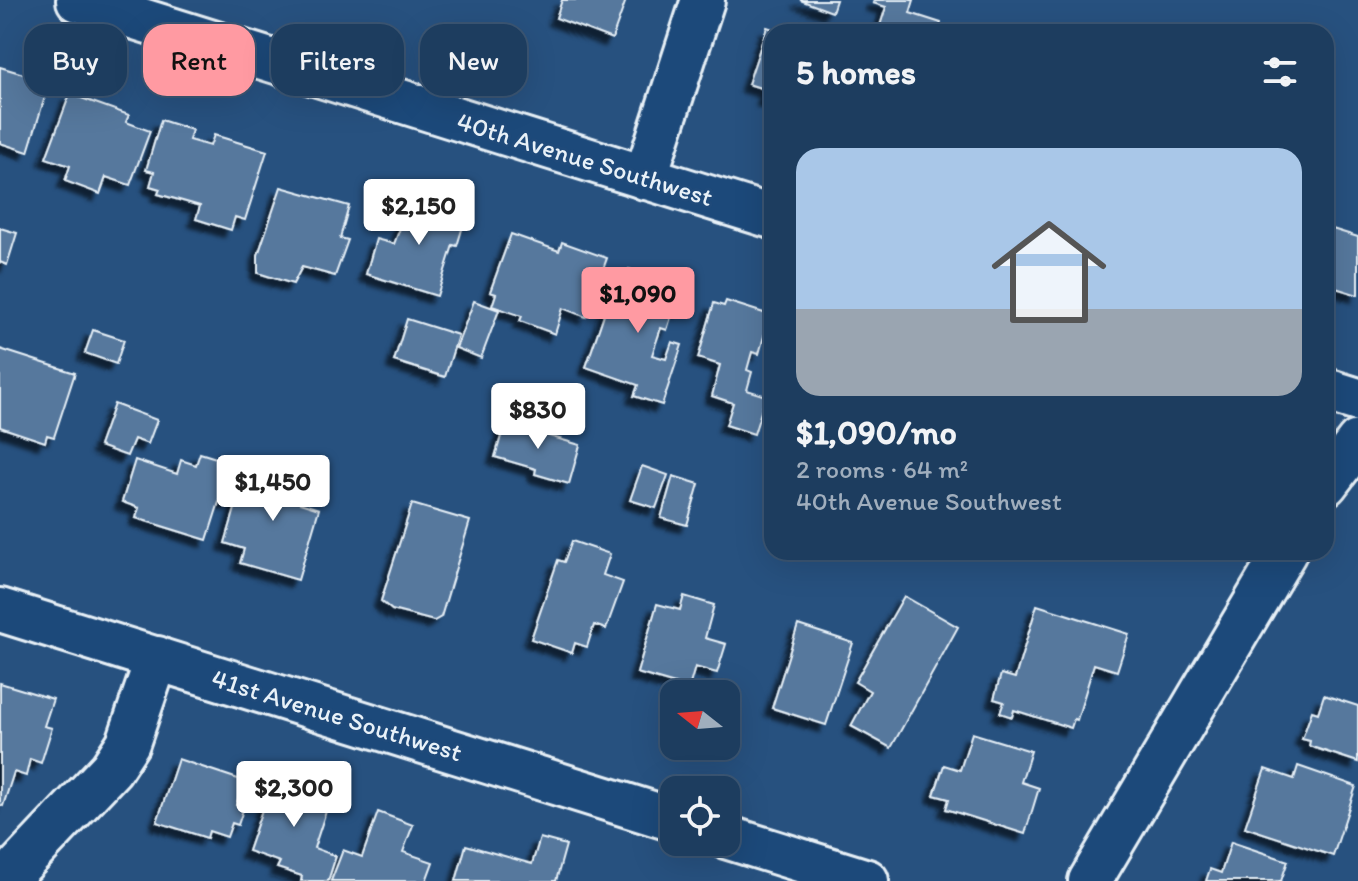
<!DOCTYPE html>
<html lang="en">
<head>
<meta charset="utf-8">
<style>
  body { margin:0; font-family:Itim,sans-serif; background:#2a4868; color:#f1f3f6; height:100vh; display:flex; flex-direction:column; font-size:30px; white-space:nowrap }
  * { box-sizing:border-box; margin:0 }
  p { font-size:26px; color:#a0aebd }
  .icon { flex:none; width:44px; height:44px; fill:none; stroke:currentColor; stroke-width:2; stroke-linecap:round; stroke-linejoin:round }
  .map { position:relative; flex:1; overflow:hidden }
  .drawer { position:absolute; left:764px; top:24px; width:570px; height:536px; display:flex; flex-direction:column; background:#1d3d5f; border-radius:24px; box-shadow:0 8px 32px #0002,0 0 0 2px #3b5674 }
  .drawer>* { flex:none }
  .top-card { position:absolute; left:24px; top:24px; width:620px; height:72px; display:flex; gap:16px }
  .needle { width:52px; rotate:287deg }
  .controls { position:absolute; left:660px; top:680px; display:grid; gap:16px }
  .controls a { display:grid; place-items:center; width:80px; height:80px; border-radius:16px; background:#1d3d5f; box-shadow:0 8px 32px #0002,0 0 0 2px #3b5674; font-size:40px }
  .price { position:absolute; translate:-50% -68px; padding:0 18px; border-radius:8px; background:#fff; color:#222; font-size:26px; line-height:52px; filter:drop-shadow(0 2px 4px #0008) }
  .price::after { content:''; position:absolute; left:50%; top:48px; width:24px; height:18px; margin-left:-12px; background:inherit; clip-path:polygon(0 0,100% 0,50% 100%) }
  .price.selected { background:#ff9aa2; color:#111 }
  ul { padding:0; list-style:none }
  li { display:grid; align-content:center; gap:16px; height:424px; padding:0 32px }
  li+li { border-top:2px solid #3b5674 }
  li span { display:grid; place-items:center; height:248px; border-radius:24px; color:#555 }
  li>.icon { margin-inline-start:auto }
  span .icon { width:144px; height:144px; fill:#fffc; stroke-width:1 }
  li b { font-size:34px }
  h2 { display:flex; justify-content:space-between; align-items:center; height:96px; padding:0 32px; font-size:34px }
  .tag { padding:0 28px; border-radius:24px; background:#1d3d5f; box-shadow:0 8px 32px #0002,0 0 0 2px #3b5674; font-size:28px; line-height:72px }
  .tag.selected { background:#ff9aa2; color:#111 }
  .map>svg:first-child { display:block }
  .building { fill:#57789d; stroke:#e8f1f8; stroke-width:2; filter:url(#shadow) }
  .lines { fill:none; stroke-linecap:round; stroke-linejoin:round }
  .minor-casing { stroke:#e8f1f8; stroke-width:48 }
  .minor { stroke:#1f4a7a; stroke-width:42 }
  .labels { text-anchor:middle; stroke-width:6; stroke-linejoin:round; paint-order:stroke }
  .street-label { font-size:26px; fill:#e8f1f8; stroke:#1f4a7a }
</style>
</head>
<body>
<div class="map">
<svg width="1358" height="881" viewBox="0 0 1358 881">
  <defs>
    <filter id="shadow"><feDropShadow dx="-7" dy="7" stdDeviation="2" flood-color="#0009"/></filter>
  </defs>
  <rect width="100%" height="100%" fill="#27517f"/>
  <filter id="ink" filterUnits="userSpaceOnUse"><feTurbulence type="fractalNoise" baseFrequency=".0125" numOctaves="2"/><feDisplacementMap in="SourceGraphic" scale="16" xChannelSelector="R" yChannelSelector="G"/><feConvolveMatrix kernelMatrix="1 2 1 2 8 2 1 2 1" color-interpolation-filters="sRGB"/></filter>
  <g filter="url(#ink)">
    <!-- building -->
    <g class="building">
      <polygon points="562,0 626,0 612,39 556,18"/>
      <polygon points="800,0 836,0 832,12"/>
      <polygon points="874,0 914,0 910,13 941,23 938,32 878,32 886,7 873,3"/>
      <polygon points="767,27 782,32 772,32 772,101 764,99 767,90 748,84"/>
      <polygon points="0,67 30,76 28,81 48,87 28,152 0,143"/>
      <polygon points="70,94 129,115 126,122 150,131 130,185 106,177 100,194 65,181 70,166 46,158"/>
      <polygon points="161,120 192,130 189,140 210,146 214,135 267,151 245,220 235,217 231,230 196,219 200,206 158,194 160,189 150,186 154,172 146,170"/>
      <polygon points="281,187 349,206 340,238 348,240 335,276 302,267 293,284 258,273 258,255"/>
      <polygon points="412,197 467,213 457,246 453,245 437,296 366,274 376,239 394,244"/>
      <polygon points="1326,227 1358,237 1358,295 1326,285"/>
      <polygon points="0,228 17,233 7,265 0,262"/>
      <polygon points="511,234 559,251 562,242 607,258 586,317 563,308 555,334 520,321 522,316 492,306 496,294 490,292"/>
      <polygon points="629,269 683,287 680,296 684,298 681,310 674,308 667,330 661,328 652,355 666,359 672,342 682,345 662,405 634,396 638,385 586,367 613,288 621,291"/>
      <polygon points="474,301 499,310 481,358 456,348"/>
      <polygon points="726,301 770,315 759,354 752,352 747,370 752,372 747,390 766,396 754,434 726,425 733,403 712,396 720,365 698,358 714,303 724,306"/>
      <polygon points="407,319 458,335 445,377 394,361"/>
      <polygon points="93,330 124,340 116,364 85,353"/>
      <polygon points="0,349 75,373 54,437 47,435 45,442 0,427"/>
      <polygon points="114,404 157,420 148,444 134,439 127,456 99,446"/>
      <polygon points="506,419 550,432 549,436 580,445 569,484 535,474 536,469 495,457"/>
      <polygon points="200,453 242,466 231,503 220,499 207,540 136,518 139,508 122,502 135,460 177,474 181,460 196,465"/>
      <polygon points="267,464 308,477 300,503 319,509 298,580 240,563 244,549 225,543 244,478 261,483"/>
      <polygon points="642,466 668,475 656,508 630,500"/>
      <polygon points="673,476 699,484 687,525 661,518"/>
      <polygon points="412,504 470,521 441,617 434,621 392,610 381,601"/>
      <polygon points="572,541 610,554 603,575 623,582 606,629 594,625 587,647 575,643 572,653 531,639 558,560 564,562"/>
      <polygon points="684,596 714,605 705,638 726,644 717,673 695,667 689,688 637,673 657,604 680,610"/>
      <polygon points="904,596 958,627 891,748 851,726 870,691 855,682"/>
      <polygon points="1037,605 1129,634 1117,671 1094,664 1077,720 1074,719 1071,728 1014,710 1012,717 1000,713 1004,702 994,699 1001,674 1015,678"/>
      <polygon points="798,625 853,643 826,725 772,708"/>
      <polygon points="0,683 53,699 44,726 52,728 41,763 30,759 26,776 14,772 3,806 0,805"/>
      <polygon points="1324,695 1358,706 1358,762 1309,746 1310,741 1302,739 1312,711 1318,713"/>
      <polygon points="972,733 1031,751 1021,782 1039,788 1025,834 946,809 949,799 934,795 944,765 960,770"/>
      <polygon points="178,759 244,781 236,805 244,807 238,825 232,823 227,837 209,831 207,838 157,822"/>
      <polygon points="1298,766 1356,786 1333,856 1245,827 1265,769 1294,779"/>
      <polygon points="275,772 324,788 322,792 331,796 314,848 336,856 328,881 301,881 302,876 277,868 280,862 248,851"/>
      <polygon points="378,812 413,825 403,852 433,862 426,881 331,881 343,850 362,857"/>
      <polygon points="540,838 566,845 556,881 456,881 466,845 532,864"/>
      <polygon points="1231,842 1288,861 1281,881 1206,881 1210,869 1221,873"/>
    </g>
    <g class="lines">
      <!-- minor casing -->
      <g class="minor-casing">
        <g id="minor">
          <polyline points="78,0 772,217"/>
          <polyline points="645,178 703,0"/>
          <polyline points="1326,390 1358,400"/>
          <polyline points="1326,484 1358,442"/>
          <polyline points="0,610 674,820"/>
          <polyline points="726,837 867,881"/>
          <polyline points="5,881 111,769 128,743 157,658"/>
          <polyline points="1090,881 1285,552"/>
        </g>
      </g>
      <!-- minor -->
      <use href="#minor" class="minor"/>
    </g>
  </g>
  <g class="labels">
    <!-- street labels -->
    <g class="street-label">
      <text transform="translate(585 159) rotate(17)" y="9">40th Avenue Southwest</text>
      <text transform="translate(337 715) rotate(17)" y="9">41st Avenue Southwest</text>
    </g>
  </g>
</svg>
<div class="controls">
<a><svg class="needle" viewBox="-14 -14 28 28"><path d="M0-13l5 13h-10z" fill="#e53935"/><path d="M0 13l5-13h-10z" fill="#a0aebd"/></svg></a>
<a><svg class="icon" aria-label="locate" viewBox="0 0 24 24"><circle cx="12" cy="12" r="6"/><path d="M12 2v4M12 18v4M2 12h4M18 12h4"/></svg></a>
</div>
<b class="price" style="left:419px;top:247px">$2,150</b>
<b class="price selected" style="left:638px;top:335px">$1,090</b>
<b class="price" style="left:538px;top:451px">$830</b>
<b class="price" style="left:273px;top:523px">$1,450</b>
<b class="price" style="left:294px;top:829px">$2,300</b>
<div class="top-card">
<a class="tag">Buy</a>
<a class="tag selected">Rent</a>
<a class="tag">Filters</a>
<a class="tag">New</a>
</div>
<section class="drawer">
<h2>5 homes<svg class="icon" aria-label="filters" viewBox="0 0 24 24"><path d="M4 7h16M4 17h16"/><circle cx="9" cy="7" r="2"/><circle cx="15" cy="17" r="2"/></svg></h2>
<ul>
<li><span style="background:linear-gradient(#a9c7e8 65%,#9aa5b1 0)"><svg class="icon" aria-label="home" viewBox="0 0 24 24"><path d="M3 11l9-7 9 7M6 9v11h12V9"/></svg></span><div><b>$1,090/mo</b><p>2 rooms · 64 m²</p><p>40th Avenue Southwest</p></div></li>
</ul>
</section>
</div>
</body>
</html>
